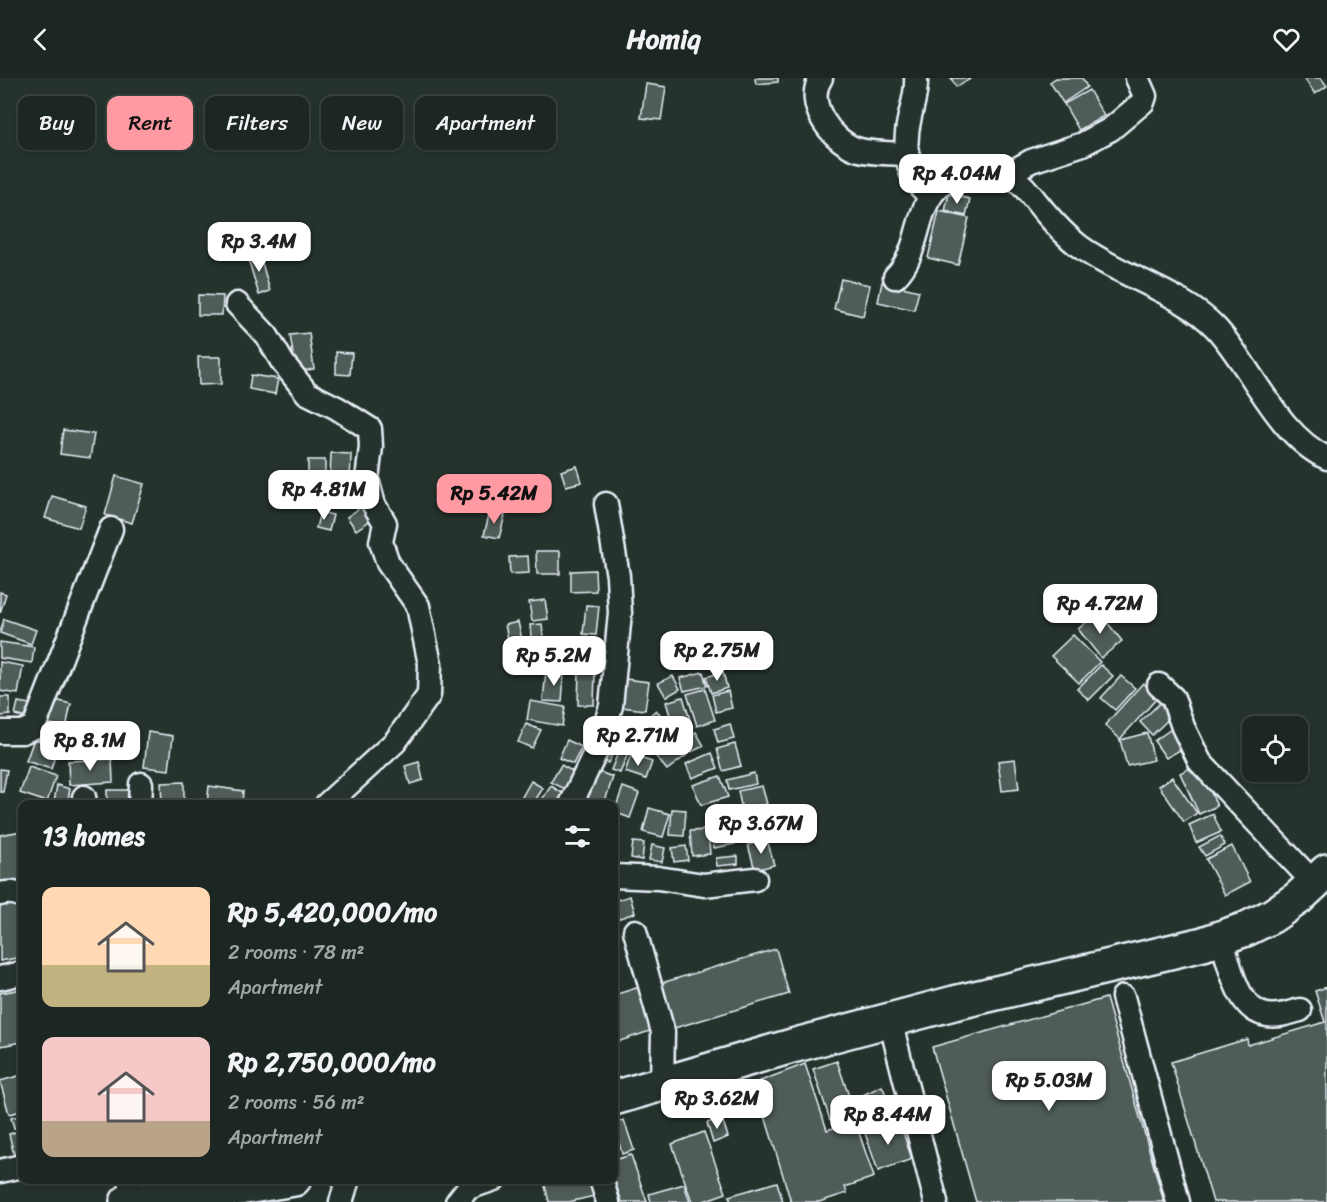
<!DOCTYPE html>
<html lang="en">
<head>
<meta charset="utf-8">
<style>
  body { margin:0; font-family:Sriracha,sans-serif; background:#252e2a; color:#f1f3f6; height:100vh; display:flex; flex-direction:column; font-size:22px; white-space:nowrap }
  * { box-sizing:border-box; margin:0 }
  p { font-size:20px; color:#a0a5a5 }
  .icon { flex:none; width:33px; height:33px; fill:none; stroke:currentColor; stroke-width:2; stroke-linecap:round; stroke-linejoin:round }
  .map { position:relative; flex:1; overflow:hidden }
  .sheet { position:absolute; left:18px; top:722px; width:600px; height:384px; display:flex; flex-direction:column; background:#1c2622; border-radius:12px; box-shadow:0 3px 9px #0003,0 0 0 2px #3a4340 }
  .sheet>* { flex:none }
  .hud { position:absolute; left:18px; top:18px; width:600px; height:54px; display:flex; gap:12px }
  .controls { position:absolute; left:1242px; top:638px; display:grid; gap:12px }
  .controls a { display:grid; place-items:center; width:66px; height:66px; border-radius:12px; background:#1c2622; box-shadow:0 3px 9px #0003,0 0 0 2px #3a4340; font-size:30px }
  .price { position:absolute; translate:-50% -51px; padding:0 14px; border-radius:12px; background:#fff; color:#222; font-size:20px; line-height:39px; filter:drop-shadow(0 2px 3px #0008) }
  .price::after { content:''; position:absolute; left:50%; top:36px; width:18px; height:14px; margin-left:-9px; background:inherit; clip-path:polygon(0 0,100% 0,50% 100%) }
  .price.on { background:#ff9aa2; color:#111 }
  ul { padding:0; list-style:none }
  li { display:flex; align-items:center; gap:18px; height:150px; padding:0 24px }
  li span { display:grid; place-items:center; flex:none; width:168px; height:120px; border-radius:12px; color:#555 }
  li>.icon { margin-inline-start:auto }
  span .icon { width:72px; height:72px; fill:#fffc; stroke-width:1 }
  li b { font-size:26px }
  h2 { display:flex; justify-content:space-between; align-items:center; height:72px; padding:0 24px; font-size:26px }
  .tag { padding:0 21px; border-radius:12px; background:#1c2622; box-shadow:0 3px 9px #0003,0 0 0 2px #3a4340; font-size:21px; line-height:54px }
  .tag.on { background:#ff9aa2; color:#111 }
  header { display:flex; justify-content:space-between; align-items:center; height:78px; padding:0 24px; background:#1c2622; font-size:27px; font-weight:700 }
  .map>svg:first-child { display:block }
  .building { fill:#505c59; stroke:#e8f1f8; stroke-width:1.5 }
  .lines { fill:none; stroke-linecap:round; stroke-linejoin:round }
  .minor-casing { stroke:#e8f1f8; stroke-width:27 }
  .highway-casing { stroke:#e8f1f8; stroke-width:38 }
  .minor { stroke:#26332d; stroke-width:22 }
  .highway { stroke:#26332d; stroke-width:33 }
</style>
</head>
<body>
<header><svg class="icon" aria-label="back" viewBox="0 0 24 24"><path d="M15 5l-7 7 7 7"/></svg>Homiq<svg class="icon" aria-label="heart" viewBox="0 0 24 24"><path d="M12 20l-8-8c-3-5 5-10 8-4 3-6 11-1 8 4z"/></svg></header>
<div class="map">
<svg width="1327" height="1124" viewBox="0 0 1327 1124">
  <rect width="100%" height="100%" fill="#26332d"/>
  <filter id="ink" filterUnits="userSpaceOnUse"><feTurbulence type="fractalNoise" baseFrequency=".0167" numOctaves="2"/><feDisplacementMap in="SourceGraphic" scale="12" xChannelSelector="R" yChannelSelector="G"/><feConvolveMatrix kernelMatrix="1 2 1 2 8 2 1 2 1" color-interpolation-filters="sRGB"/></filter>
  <g filter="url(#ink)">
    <!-- building -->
    <g class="building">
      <polygon points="755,0 778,0 778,4 756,6"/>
      <polygon points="951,0 970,0 970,1 956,9"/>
      <polygon points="1056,0 1082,0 1087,9 1063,25 1050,4"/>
      <polygon points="1304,0 1321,0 1327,8 1315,16"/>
      <polygon points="646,6 666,9 661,42 641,40"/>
      <polygon points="1089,12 1104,38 1079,52 1064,26"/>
      <polygon points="949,116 970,121 966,138 945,133"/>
      <polygon points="939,133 969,140 958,187 928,180"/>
      <polygon points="259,174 270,213 259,217 247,177"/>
      <polygon points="841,201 870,207 863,238 834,231"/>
      <polygon points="882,204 919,213 914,232 878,224"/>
      <polygon points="198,217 223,218 222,237 198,237"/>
      <polygon points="309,255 314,291 296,294 290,257"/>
      <polygon points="336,274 352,275 350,297 336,296"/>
      <polygon points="198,279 221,279 221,306 199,307"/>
      <polygon points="251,297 278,301 275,316 249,311"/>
      <polygon points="63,352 94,356 90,380 60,376"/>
      <polygon points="331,375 351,376 350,402 330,401"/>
      <rect x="308" y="382" width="17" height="15"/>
      <polygon points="577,388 582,404 566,408 561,393"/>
      <polygon points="116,398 144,406 132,445 105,437"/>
      <polygon points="293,398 307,400 305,415 291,412"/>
      <polygon points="52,418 86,428 79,450 45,440"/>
      <polygon points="364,427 374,440 356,452 347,439"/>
      <polygon points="490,433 505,437 499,460 484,457"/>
      <polygon points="320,434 333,437 329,453 316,450"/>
      <polygon points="536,473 560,473 560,496 537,496"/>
      <polygon points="528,478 529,495 510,496 509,479"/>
      <polygon points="595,492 596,513 571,514 571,493"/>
      <polygon points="0,514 6,516 0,535"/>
      <polygon points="545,522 548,541 532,543 529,524"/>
      <polygon points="586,527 599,528 596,557 583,556"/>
      <polygon points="1099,534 1122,563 1101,580 1078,551"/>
      <polygon points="4,541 36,552 31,566 0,555"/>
      <polygon points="518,544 523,566 510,569 505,547"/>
      <polygon points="542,546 544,568 532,569 530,547"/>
      <polygon points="1073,557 1100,584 1079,605 1051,578"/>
      <polygon points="580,561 596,562 596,577 579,577"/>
      <polygon points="0,564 34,569 32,585 0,580"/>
      <polygon points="0,584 23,588 18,616 0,613"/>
      <polygon points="1101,587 1113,598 1089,622 1077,611"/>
      <polygon points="579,592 595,593 594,627 578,627"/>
      <polygon points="546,593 564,595 562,624 543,623"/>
      <polygon points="703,594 707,608 684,613 680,600"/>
      <polygon points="723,594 727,610 711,615 706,599"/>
      <polygon points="673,598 680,611 666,619 658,605"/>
      <polygon points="1121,598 1135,610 1115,632 1101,620"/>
      <polygon points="625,601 649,604 645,632 621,629"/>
      <polygon points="1143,605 1158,619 1120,661 1105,647"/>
      <polygon points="705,611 715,642 697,648 687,616"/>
      <polygon points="728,613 732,630 716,634 712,617"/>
      <polygon points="0,619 10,619 10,637 0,638"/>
      <polygon points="683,619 692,648 675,654 666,624"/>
      <polygon points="48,620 71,626 66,650 42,644"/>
      <polygon points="530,623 565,629 562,648 527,642"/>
      <polygon points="18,624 30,626 26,640 15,637"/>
      <polygon points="1161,624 1173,637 1152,657 1140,644"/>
      <polygon points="656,632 671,648 659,659 644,643"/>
      <polygon points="625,642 640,649 633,662 619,655"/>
      <polygon points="526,646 541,652 532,670 518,664"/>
      <polygon points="730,646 734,661 718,665 714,651"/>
      <polygon points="1177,647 1187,668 1166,680 1154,663"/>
      <polygon points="648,653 660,662 648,677 636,667"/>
      <polygon points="148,654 173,658 169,692 144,689"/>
      <polygon points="696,654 704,668 691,674 684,660"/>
      <polygon points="1147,655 1154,682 1127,688 1120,662"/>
      <polygon points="675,659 688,676 667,692 654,676"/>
      <polygon points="34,661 58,668 51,691 26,683"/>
      <polygon points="567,662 582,669 573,686 559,680"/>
      <polygon points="608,663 617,667 608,685 599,681"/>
      <polygon points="735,666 741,688 723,693 717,671"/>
      <polygon points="621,667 630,671 620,695 611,692"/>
      <polygon points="712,675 718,690 692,700 686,686"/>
      <polygon points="631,677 652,684 646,701 625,694"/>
      <polygon points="112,681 113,704 69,707 68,683"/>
      <polygon points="1015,681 1019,711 1002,713 998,683"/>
      <polygon points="419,684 423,702 410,706 405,688"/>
      <polygon points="1198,686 1217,728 1199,736 1180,695"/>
      <polygon points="561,687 574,694 565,711 551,704"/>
      <polygon points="29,689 56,698 47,724 20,715"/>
      <polygon points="0,691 7,692 3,714 0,714"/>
      <polygon points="591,691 613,699 604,726 579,726"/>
      <polygon points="754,695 756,706 729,712 727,702"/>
      <polygon points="720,698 728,719 701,727 693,707"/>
      <polygon points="1172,699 1197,735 1184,744 1159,708"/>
      <polygon points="531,703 543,710 533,726 518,726"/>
      <polygon points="184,704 184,726 162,726 161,705"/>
      <polygon points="57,707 70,711 67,726 54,724"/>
      <polygon points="209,708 243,713 242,726 207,726"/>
      <polygon points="551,708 564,716 557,726 539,726"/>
      <polygon points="762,708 767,726 742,732 738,713"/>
      <polygon points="623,709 639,715 630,740 614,734"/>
      <rect x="107" y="712" width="27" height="14"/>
      <polygon points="649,730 670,736 663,759 643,754"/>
      <polygon points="672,731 686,732 684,758 670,757"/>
      <polygon points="767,736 770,755 749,759 745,740"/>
      <polygon points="1213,736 1221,754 1196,765 1189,747"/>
      <polygon points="730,738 735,766 714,770 709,742"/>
      <polygon points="708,752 710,776 692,778 690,753"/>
      <polygon points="22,753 22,803 0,807 0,757"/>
      <polygon points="1220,758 1225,767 1205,778 1199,769"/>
      <polygon points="767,761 774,787 755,792 748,767"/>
      <polygon points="633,764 644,765 642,782 631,780"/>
      <polygon points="652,767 665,770 662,784 649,782"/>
      <polygon points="686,768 688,782 674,784 672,770"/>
      <polygon points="1232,768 1250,804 1225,817 1206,781"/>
      <polygon points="738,778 738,786 717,788 716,780"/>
      <polygon points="630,818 635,835 614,842 614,823"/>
      <polygon points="18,824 22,849 22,879 0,883 0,827"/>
      <polygon points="776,871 789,916 671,951 658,906"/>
      <polygon points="646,907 659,950 614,965 614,917"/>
      <polygon points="1327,909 1327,1124 1213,1124 1171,984 1247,961 1248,967 1325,944 1315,913"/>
      <polygon points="22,911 22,964 0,968 0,915"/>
      <polygon points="1106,920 1164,1124 976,1124 932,969"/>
      <polygon points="837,983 854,1033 830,1042 813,991"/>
      <polygon points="805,986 827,1052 855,1043 874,1099 845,1109 847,1115 819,1124 791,1124 755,1005"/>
      <polygon points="22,997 22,1033 9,1036 0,1003"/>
      <polygon points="715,1005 720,1032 701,1035 696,1008"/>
      <polygon points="882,1008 895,1036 867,1049 854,1021"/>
      <polygon points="22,1037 22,1048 14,1050 11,1040"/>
      <polygon points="722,1040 728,1059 713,1065 707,1045"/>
      <polygon points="624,1042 634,1072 622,1076 614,1046"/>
      <polygon points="899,1043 912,1081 878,1093 865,1055"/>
      <polygon points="22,1052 22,1075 14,1077 9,1056"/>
      <polygon points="704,1054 726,1115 701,1124 692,1124 672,1066"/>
      <polygon points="631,1077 647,1124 622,1124 614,1101 614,1082"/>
      <polygon points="557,1101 590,1101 594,1118 569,1124 549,1124 544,1104"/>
      <polygon points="777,1104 783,1124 731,1124 729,1118"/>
      <polygon points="684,1106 690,1124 651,1124 649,1116"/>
    </g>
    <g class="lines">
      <!-- minor casing -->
      <g class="minor-casing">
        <g id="minor">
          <path d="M821,0C804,25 831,62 856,71C872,76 892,75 908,76"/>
          <path d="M916,0C917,13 913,25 910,38C905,58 904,85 916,103C919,108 925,113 930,117"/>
          <polyline points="1008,96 1031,83 1083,66 1111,51 1143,24 1145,18 1137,0"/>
          <path d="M895,199C925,170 911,120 951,100C967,92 993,87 1009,96C1023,105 1033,120 1043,132C1054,145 1066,158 1079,168C1119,198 1182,214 1216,250C1251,288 1278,358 1327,380"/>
          <polyline points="237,226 267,258 283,285 307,315 337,330 370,351 371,369 367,401 374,427 385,445 381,464 388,485 418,528 430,586 429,617 395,664 327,726"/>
          <polyline points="1159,607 1173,620 1183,649 1200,684 1314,805"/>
          <polyline points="0,654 22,654 34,649 111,451"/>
          <polyline points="84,719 85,726"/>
          <polyline points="140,726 141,706"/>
          <polyline points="571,726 600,665 611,628 620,535 618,498 606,426"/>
          <polyline points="614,798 658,800 704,807 755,801"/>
          <path d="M0,816C8,814 15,814 22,818"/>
          <polyline points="635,853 663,954 662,1006"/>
          <path d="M1221,860C1230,885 1236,932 1267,937C1277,939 1290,935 1300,932"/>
          <polyline points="0,900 22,895"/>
          <polyline points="1123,919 1178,1124"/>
          <polyline points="890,942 936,1124"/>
          <polyline points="0,1093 22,1088"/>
          <polyline points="130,1101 133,1123"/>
          <polyline points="601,1101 608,1124"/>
          <polyline points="341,1124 348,1101"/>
          <polyline points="457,1124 468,1110 494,1101"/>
        </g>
      </g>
      <!-- highway casing -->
      <g class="highway-casing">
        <g id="highway">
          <polyline points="614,1020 792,968 954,925 1203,866 1246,851 1272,838 1298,820 1327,793"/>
          <polyline points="127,1124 215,1114 294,1101"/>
        </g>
      </g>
      <!-- minor -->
      <use href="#minor" class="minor"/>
      <!-- highway -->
      <use href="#highway" class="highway"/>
    </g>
  </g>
</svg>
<div class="controls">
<a><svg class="icon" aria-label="locate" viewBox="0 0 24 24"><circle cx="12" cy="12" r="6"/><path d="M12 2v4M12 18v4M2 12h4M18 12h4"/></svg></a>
</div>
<b class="price" style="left:957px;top:127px">Rp 4.04M</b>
<b class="price" style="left:259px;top:195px">Rp 3.4M</b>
<b class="price" style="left:324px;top:443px">Rp 4.81M</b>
<b class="price on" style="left:494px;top:447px">Rp 5.42M</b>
<b class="price" style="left:1100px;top:557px">Rp 4.72M</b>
<b class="price" style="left:717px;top:604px">Rp 2.75M</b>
<b class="price" style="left:554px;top:609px">Rp 5.2M</b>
<b class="price" style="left:638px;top:689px">Rp 2.71M</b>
<b class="price" style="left:90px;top:694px">Rp 8.1M</b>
<b class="price" style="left:761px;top:777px">Rp 3.67M</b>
<b class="price" style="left:1049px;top:1034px">Rp 5.03M</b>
<b class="price" style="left:717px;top:1052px">Rp 3.62M</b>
<b class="price" style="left:888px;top:1068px">Rp 8.44M</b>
<div class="hud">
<a class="tag">Buy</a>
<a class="tag on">Rent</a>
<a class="tag">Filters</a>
<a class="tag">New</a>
<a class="tag">Apartment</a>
</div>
<section class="sheet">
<h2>13 homes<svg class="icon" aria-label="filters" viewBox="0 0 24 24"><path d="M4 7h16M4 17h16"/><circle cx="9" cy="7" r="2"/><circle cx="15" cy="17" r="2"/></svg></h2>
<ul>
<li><span style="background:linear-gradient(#ffd9b3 65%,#c2b280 0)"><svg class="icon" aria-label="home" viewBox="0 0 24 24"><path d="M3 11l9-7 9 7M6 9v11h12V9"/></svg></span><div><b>Rp 5,420,000/mo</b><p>2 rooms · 78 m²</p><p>Apartment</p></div></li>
<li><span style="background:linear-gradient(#f6c9c9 70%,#b9a48a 0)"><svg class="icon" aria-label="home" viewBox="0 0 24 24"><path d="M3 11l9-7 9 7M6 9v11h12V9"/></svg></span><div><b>Rp 2,750,000/mo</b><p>2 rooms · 56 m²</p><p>Apartment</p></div></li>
</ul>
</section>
</div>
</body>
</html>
